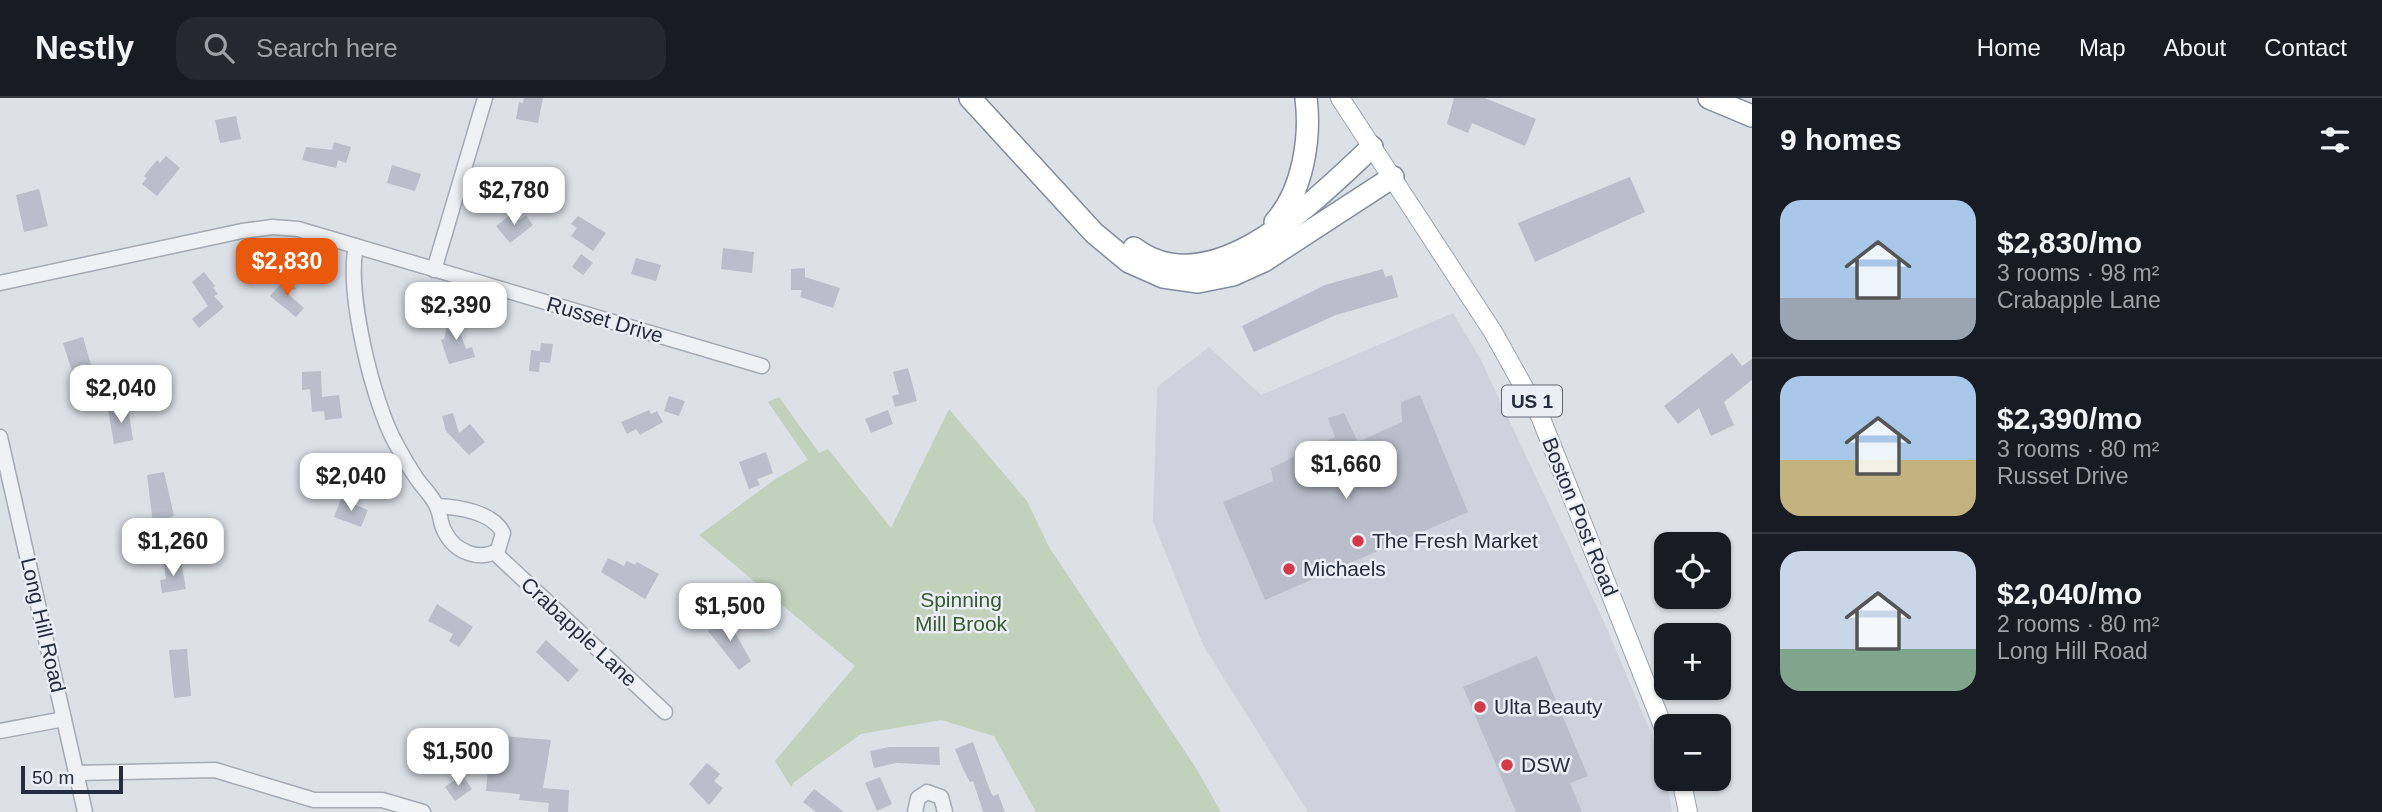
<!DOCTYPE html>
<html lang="en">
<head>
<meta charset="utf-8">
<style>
  body { margin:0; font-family:Arial,sans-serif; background:#242831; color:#f1f3f6; height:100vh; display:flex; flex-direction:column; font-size:26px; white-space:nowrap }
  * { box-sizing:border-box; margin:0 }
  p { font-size:23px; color:#9ea1a6 }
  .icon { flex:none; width:38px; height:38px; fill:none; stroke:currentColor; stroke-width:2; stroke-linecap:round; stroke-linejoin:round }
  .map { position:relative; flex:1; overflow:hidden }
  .side { display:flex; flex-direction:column; background:#171b24; width:630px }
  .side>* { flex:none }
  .controls { position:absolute; left:1654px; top:434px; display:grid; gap:14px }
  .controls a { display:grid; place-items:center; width:77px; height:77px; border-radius:14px; background:#171b24; box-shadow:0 2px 5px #0004; font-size:35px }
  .scale { position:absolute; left:21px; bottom:18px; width:102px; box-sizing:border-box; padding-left:7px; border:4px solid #252d3e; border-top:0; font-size:19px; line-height:24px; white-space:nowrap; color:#252d3e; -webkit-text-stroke:5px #ebeff5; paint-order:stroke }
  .price { position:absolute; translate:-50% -60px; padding:0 16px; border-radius:14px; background:#fff; color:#222; font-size:23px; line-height:46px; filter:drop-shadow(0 2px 4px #0008) }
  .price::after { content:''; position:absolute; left:50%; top:42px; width:21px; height:16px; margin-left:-10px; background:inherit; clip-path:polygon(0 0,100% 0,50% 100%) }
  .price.on { background:#ea580c; color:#fff }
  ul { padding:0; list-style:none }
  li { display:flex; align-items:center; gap:21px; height:175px; padding:0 28px }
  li+li { border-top:2px solid #363941 }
  li span { display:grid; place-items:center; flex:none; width:196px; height:140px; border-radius:21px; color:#555 }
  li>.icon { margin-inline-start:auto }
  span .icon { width:84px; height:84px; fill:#fffc; stroke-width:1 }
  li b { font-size:30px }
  h2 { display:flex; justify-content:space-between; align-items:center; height:84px; padding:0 28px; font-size:30px }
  header { display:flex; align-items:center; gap:42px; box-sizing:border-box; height:98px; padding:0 35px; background:#171b24; border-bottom:2px solid #363941 }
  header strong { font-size:33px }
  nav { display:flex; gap:38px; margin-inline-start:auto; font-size:24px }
  .search { width:490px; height:63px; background:#242831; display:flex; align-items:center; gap:18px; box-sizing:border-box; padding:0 24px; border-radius:21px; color:#9ea1a6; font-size:26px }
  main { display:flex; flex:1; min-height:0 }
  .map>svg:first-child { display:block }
  .built { fill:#ced2dc }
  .green { fill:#c1d1bc }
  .building { fill:#b9beca }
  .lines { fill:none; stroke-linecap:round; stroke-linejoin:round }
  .minor-casing { stroke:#a5aab4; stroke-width:17 }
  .major-casing { stroke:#9ba3b3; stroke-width:20 }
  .highway-casing { stroke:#838c9e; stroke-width:24 }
  .minor { stroke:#eff1f5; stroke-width:14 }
  .major { stroke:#fff; stroke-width:18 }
  .highway { stroke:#fff; stroke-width:21 }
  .poi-dot { fill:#d43949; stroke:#ebeff5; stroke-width:2.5 }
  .labels { text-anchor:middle; stroke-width:5; stroke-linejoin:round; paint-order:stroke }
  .shield { fill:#ebeff5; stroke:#606775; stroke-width:2 }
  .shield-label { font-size:19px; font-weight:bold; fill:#252d3e }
  .street-label { font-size:21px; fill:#252d3e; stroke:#ebeff5 }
  .poi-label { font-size:21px; fill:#252d3e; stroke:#ebeff5; text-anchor:start }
  .park-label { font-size:21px; fill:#375a32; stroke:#ebeff5 }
</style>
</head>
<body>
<header>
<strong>Nestly</strong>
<div class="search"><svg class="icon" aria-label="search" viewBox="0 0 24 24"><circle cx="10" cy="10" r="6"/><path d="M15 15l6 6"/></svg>Search here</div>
<nav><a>Home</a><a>Map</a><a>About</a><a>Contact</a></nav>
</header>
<main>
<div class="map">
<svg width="1752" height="714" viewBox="0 0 1752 714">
  <rect width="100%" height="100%" fill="#dce0e7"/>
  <!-- built -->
  <polygon class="built" points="1453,215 1480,260 1605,526 1664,666 1672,714 1308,714 1203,547 1153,424 1157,289 1209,249 1261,297"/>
  <!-- green -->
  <polygon class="green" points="779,299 819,355 828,351 891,430 949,311 1027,403 1049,449 1196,670 1221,714 1036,714 994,638 941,622 861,636 794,684 791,689 775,663 855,568 699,437 777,380 808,362 768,304"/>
  <!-- building -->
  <g class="building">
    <polygon points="524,0 543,0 538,25 516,21 519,4 523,5"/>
    <polygon points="1454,0 1485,0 1536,21 1525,48 1472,25 1468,35 1447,26"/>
    <polygon points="236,18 241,41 220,45 215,22"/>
    <polygon points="334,44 351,49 346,65 338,62 336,70 302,62 306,49 332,52"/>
    <polygon points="166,58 180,70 157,98 142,86 147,80 144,78 157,62 160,65"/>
    <polygon points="392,67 421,76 415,93 387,85"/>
    <polygon points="1630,79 1645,114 1535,164 1518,125"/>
    <polygon points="39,91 48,128 24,134 16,97"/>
    <polygon points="514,114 520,122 526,117 533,127 510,145 496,128"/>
    <polygon points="578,118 606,135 593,153 571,138 577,130 571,126"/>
    <polygon points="723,150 754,154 752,175 721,171"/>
    <polygon points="581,156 593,165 583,177 572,169"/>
    <polygon points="636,160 661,167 656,183 631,176"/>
    <polygon points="805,170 805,179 840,190 833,210 800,199 802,192 791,192 791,171"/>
    <polygon points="1383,171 1385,179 1392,177 1398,199 1336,217 1254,254 1242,228 1325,187"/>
    <polygon points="204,174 215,188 213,190 218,196 214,198 224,209 199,230 192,221 208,208 192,184"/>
    <polygon points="285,181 297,191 285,193 304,210 296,219 270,198"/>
    <polygon points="450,216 463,219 460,234 466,251 472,249 475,259 449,266 441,242 444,241"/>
    <polygon points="83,239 91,267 72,273 63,245"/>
    <polygon points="541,245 553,246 550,265 540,264 539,274 529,273 531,252 540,253"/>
    <polygon points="1732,255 1742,268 1752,261 1752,282 1724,304 1734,327 1711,338 1699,310 1678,326 1664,308"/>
    <polygon points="908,270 917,303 895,309 892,298 899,296 893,274"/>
    <polygon points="321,273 322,299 339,297 342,320 325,322 324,313 312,314 310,291 302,292 302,274"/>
    <polygon points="1420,297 1468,414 1265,502 1223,404 1273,383 1271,370 1335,339 1328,320 1344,315 1358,344 1402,324 1401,304"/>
    <polygon points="669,298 685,303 679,318 664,313"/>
    <polygon points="128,309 133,342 114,346 108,312"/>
    <polygon points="649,312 651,316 657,313 663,324 640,337 636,331 627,336 621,324"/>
    <polygon points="888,312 893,326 871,335 865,321"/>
    <polygon points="453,315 459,335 470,326 485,344 469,357 446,333 442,318"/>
    <polygon points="766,354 773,375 757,381 760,387 749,391 739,364"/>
    <polygon points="164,374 174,418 153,425 147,377"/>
    <polygon points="341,401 368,412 361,429 334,419"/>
    <polygon points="608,460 624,468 627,463 635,467 637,464 659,476 645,501 601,474"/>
    <polygon points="181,463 186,491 162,495 160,482 166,481 164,466"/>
    <polygon points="437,506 473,529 459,549 449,543 453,536 428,523"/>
    <polygon points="726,519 751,563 739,572 708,533"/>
    <polygon points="546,542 579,572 568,584 536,554"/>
    <polygon points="187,551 191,598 174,600 169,552"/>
    <polygon points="1537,558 1588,678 1570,685 1582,714 1516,714 1463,589"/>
    <polygon points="491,637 551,642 543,690 569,692 568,714 548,714 549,705 519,702 520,696 486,693"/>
    <polygon points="973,644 989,690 993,698 998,696 1005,714 983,714 973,683 970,684 963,671 955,651"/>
    <polygon points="889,649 939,649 940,667 896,665 874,670 870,653"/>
    <polygon points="707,665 720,676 714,683 723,690 709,707 689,686"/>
    <polygon points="462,677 472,691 455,703 445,689"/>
    <polygon points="880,679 892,706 877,713 865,685"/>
    <polygon points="814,691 844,714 816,714 803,704"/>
  </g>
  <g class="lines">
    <!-- minor casing -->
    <g class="minor-casing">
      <g id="minor">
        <path d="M356,148C346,194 373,305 396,346C402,357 408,368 415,378C421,388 433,398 437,409C441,417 440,426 445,434C455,454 480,464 498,452L503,435C493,414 458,409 437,408"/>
        <polyline points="434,172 485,0"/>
        <polyline points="0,185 242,133 273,129 298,131 762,268"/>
        <polyline points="0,339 85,714"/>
        <polyline points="495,455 665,614"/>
        <polyline points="0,633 64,621"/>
        <polyline points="76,675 215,672 314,702 382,702 423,714"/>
        <polyline points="915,714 918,700 927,694 941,699 945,714"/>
      </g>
    </g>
    <!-- major casing -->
    <g class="major-casing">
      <g id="major">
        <polyline points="1340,0 1493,234 1540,318 1666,636"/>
        <polyline points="1681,681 1688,714"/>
      </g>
    </g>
    <!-- highway casing -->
    <g class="highway-casing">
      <g id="highway">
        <polyline points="970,0 1094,135 1129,164 1163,179 1198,184 1233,177 1264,163 1393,79"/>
        <polyline points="1709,0 1752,18"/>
        <path d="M1275,124C1303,93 1311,40 1306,0"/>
        <path d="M1134,150C1212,210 1318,99 1372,49"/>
      </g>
    </g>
    <!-- minor -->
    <use href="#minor" class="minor"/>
    <!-- major -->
    <use href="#major" class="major"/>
    <!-- highway -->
    <use href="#highway" class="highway"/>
  </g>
  <!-- markers -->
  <g class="poi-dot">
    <circle cx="1358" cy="443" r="7"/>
    <circle cx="1289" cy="471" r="7"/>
    <circle cx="1480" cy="609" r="7"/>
    <circle cx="1507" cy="667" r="7"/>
  </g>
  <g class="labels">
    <!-- shield labels -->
    <rect class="shield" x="1502" y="287.5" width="60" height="31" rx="5"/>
    <g class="shield-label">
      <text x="1532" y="310">US 1</text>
    </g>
    <!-- street labels -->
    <g class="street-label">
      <text transform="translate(605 222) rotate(16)" y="7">Russet Drive</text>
      <text transform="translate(1580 419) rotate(68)" y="7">Boston Post Road</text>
      <text transform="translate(43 527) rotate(77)" y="7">Long Hill Road</text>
      <text transform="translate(579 534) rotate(43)" y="7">Crabapple Lane</text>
    </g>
    <!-- poi labels -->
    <g class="poi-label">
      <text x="1372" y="450">The Fresh Market</text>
      <text x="1303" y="478">Michaels</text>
      <text x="1494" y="616">Ulta Beauty</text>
      <text x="1521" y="674">DSW</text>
    </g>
    <!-- park labels -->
    <g class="park-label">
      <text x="961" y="509">Spinning<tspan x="961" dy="24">Mill Brook</tspan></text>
    </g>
  </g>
</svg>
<div class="controls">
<a><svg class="icon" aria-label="locate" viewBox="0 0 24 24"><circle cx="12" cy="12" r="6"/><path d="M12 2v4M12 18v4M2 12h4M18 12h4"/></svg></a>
<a>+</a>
<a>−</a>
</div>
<div class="scale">50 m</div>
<b class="price" style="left:514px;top:129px">$2,780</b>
<b class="price on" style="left:287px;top:200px">$2,830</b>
<b class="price" style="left:456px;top:244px">$2,390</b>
<b class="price" style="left:121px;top:327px">$2,040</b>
<b class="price" style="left:1346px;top:403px">$1,660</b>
<b class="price" style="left:351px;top:415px">$2,040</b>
<b class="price" style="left:173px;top:480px">$1,260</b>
<b class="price" style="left:730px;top:545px">$1,500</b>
<b class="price" style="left:458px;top:690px">$1,500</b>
</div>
<section class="side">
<h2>9 homes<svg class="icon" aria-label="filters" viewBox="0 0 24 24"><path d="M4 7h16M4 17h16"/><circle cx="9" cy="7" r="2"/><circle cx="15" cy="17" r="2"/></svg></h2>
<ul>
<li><span style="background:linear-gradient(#a9c7e8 70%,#9aa5b1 0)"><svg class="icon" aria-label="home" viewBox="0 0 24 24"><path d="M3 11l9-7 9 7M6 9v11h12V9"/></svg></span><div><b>$2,830/mo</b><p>3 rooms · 98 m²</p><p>Crabapple Lane</p></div></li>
<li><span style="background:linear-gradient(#a9c7e8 60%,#c2b280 0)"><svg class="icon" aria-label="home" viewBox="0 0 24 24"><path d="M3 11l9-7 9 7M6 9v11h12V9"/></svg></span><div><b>$2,390/mo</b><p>3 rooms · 80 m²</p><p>Russet Drive</p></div></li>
<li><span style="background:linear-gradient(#c9d6e8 70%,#7fa58c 0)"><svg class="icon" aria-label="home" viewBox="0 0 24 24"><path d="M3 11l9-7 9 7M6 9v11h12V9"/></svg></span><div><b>$2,040/mo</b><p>2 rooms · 80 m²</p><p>Long Hill Road</p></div></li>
</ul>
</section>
</main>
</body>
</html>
